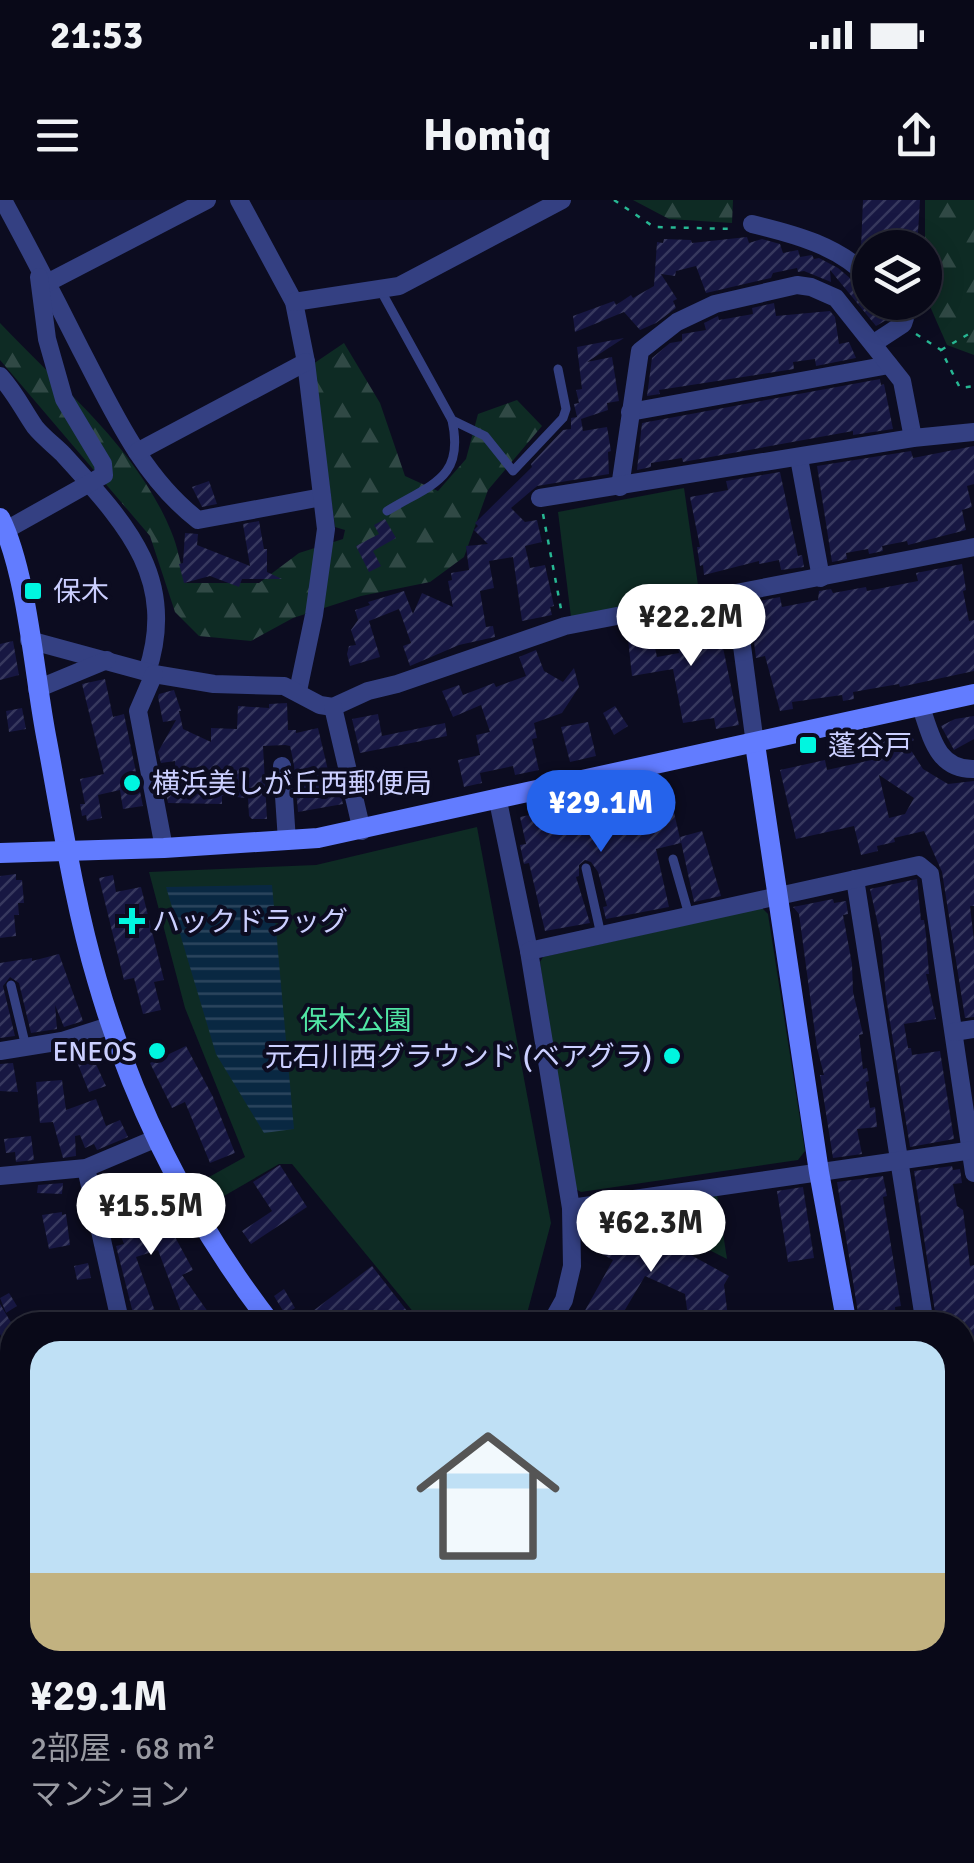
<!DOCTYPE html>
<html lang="ja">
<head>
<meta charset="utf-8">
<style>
  body { margin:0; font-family:Signika,"Noto Sans JP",sans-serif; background:#121221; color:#f1f3f6; height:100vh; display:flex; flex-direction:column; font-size:38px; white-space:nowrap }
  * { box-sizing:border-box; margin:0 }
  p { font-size:32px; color:#999aa2 }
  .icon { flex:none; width:55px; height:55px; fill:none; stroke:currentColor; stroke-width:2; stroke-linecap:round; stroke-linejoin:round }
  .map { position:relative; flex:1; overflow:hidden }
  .side { position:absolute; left:0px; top:1112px; width:975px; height:552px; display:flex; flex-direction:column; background:#090918; border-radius:40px 40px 0 0; box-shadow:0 5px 25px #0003,0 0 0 2px #292a37 }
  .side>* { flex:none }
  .controls { position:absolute; left:852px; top:30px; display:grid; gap:20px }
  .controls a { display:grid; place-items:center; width:90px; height:90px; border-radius:50%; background:#090918; box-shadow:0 5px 25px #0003,0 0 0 2px #292a37; font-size:50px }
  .price { position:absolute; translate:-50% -85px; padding:0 22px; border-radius:35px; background:#fff; color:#222; font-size:32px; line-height:65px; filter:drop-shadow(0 2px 5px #0008) }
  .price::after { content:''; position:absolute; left:50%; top:60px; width:30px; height:22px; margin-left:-15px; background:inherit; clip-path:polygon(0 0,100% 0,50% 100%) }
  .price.current { background:#2563eb; color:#fff }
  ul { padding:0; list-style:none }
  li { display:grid; align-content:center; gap:20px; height:530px; padding:0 30px }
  li span { display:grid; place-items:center; height:310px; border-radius:30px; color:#555 }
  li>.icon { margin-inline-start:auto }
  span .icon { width:180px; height:180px; fill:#fffc; stroke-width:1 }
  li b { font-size:42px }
  .status { display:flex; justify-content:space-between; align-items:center; height:70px; padding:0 50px; background:#090918; direction:ltr }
  .status svg { height:28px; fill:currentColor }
  header { display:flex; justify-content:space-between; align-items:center; height:130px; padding:0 30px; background:#090918; font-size:45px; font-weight:700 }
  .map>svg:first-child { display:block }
  .forest { fill:url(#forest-firs) }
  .park { fill:#0e2b24 }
  .water { fill:url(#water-rules) }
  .building { fill:url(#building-hatch); fill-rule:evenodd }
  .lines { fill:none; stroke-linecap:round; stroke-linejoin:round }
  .path { stroke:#27b793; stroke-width:2.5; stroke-dasharray:5 8; stroke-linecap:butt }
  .lane { stroke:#344082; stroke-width:9 }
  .street { stroke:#344082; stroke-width:18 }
  .secondary { stroke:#627cff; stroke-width:20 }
  .poi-dot { fill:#00f6e0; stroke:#0c0c20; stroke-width:4 }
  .labels { text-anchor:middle; stroke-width:8; stroke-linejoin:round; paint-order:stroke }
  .poi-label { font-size:28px; fill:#cbcfff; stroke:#0c0c20; text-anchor:start }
  .park-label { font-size:28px; fill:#51e5a4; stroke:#0c0c20 }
</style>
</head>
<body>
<div class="status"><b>21:53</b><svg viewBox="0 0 49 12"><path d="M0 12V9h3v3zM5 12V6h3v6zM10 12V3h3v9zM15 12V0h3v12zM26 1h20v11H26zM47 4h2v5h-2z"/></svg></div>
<header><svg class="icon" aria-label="menu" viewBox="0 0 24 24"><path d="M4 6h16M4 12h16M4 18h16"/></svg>Homiq<svg class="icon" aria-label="share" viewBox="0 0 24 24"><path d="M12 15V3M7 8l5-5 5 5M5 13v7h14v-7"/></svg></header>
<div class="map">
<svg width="974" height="1663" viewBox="0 0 974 1663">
  <defs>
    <pattern id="forest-firs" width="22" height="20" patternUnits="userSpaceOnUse" patternTransform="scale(2.5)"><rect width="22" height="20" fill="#0e2b24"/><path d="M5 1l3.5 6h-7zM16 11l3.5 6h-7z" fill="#304945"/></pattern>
    <pattern id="water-rules" width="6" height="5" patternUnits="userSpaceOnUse" patternTransform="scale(2.5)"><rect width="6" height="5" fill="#092842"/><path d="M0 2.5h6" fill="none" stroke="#2c465e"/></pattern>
    <pattern id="building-hatch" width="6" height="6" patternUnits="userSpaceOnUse" patternTransform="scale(2.5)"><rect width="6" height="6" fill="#171742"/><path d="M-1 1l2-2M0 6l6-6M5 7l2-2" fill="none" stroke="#37385e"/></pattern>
  </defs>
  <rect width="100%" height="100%" fill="#0c0c20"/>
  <!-- forest -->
  <g class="forest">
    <polygon points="633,0 733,0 732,23 669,19"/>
    <polygon points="925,0 974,0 974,155 947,145 925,95"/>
    <path d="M0,123C61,188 136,246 171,331C178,347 181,366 185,383H259L299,353L343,339L345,330L335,327L313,164L344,143L380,203L405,276L438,291L466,259L478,214L517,200L542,226L488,290L464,357L430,382L361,396L293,418L251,441L199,436L175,412L150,336L0,160Z"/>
  </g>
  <!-- park -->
  <g class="park">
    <polygon points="684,288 699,392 571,417 558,312"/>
    <polygon points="477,627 551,1023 524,1125 424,1125 292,964 279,964 212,1003 200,982 245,957 185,808 149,672 316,665"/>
    <polygon points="762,708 768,714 805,951 798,960 581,992 572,987 540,762 543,757"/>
    <polygon points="717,994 727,1059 640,1015 646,1003"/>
    <polygon points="12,1343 12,1406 0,1393 0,1356"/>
  </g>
  <!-- water -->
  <polygon class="water" points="272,685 294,929 264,933 216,854 166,687"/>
  <!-- building -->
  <g class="building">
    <polygon points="863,0 920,0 917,48 861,48"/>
    <polygon points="747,37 749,43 762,39 780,44 783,53 798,50 800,57 812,55 814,59 819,58 838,68 863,89 870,102 877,104 888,119 876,126 830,70 831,82 804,71 798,72 797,68 773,73 771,78 706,93 696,66 676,71 675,76 661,74 677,99 673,101 676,108 656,123 640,130 624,112 575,132 573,116 614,101 616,105 631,95 633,98 654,86 657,42 663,43 664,39 691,40 692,43"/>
    <polygon points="774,103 776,116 830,111 835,117 839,144 849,142 856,158 816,166 815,159 793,162 794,169 659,190 660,194 647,196 652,158 670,143 682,141 682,134 706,130 704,123 718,116 719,120 753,114 752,108"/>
    <polygon points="624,138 587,162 612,157 619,201 607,203 608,210 581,219 583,231 607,227 611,251 608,252 609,274 537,286 511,308 525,322 537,320 542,342 525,346 530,368 545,365 554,406 550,407 552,415 522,421 513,357 489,361 494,388 480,391 486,427 493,426 495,437 459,445 410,466 403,446 411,443 399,409 369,421 380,457 350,466 347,454 349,446 356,445 351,430 358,420 355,410 370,405 368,402 404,391 413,414 422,393 453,407 448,381 452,380 451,373 469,370 466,346 488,344 474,330 478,326 475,323 532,267 531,264 563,230 571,229 571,218 577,217 574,204 579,203 576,190 582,189 577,147"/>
    <polygon points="880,179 881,185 884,184 893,229 853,235 853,231 683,262 682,258 651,263 651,267 637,270 642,223"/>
    <polygon points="974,246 974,284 967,286 972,307 962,310 966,330 908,345 907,341 882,346 883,351 869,354 868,349 846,353 847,359 832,362 817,266 911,251 913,258"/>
    <polygon points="780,272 798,356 802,355 804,367 781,370 779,360 759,364 759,361 704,375 703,365 700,366 697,347 700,347 690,297 728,290 726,281"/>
    <polygon points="209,281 217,304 202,307 192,287"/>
    <polygon points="385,319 396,338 373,351 381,366 369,372 356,346 379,334 374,325"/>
    <polygon points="259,321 264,349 267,349 267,372 282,379 242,379 239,387 210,376 184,383 179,364 183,363 185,333 198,334 197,345 250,366 243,324"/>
    <polygon points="962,364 966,390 963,391 969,421 974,420 974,471 900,487 899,484 853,492 854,499 843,501 842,495 792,502 793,509 780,511 765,456 756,458 749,403 780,397 782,407 818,400 819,391 831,389 833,393 866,387 867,391 918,381 916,373"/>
    <polygon points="720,414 724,432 720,433 739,525 716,529 714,518 683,523 673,469 632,476 627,430 650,425 657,457 679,453 674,427 701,422 700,417"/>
    <polygon points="13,441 19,475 0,480 0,444"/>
    <polygon points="536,450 544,471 563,482 574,468 579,487 562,513 534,523 537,538 532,539 539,570 515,575 513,566 480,573 482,583 464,587 458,560 480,555 476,535 490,532 481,505 453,517 442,491 459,485 463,495 494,483 496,487 526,476 519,457"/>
    <polygon points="105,479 113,517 124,514 143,606 123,609 120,590 98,595 102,618 87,621 86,615 82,616 80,604 85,604 80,579 104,574 82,484"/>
    <polygon points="174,490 181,511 179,511 183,529 211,542 211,528 237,529 238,506 269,508 269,504 287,503 288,530 296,530 296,533 318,528 332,587 338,585 343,604 298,612 294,565 290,546 285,545 263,546 267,619 252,619 249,616 248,598 222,596 222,604 168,603 165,588 176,587 175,561 161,563 158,552 176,520 163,522 158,497 159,494"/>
    <polygon points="615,506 628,526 614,535 603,513"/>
    <polygon points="22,508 26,529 9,532 6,511"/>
    <polygon points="378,514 382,536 445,523 447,536 360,553 352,519"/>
    <polygon points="974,516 974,539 954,550 941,526 955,519"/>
    <polygon points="588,522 596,556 570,562 561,527"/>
    <path d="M908,529L914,540L907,544L923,569L948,584L974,581V706H970L974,741V817L965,818L942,672L924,631L894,638L895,642L877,646L878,651L861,655L854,626L796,639L780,570L825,560L827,570L876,559L864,548L872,539L876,542L894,532L896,535ZM879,575L914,598L905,614L889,618Z"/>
    <polygon points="668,586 681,643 656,649 669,707 606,719 603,707 607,706 598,672 591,662 585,660 579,665 579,676 576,677 590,723 545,731 529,663 524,664 520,645 526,644 520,617"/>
    <polygon points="702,631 721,696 694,702 680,637"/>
    <polygon points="16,674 16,680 22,680 24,703 18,703 19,715 14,715 16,736 0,738 0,676"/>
    <polygon points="113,675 116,692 141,687 164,780 154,782 161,810 143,814 134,778 124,780 99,678"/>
    <polygon points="917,679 921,720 924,720 926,735 929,774 926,774 936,819 904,824 908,848 911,848 912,855 940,851 954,939 910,947 886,797 881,738 870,689"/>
    <polygon points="833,699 834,703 846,701 848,714 843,715 852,764 853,792 863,834 859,835 863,869 867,868 869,881 866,882 870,908 875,907 877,927 857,929 862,954 833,958 820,875 824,875 817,848 799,714 793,707"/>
    <polygon points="59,754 83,821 64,827 55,805 57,829 31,833 19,783 10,777 3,786 15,836 0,838 0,763 32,758 32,761"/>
    <polygon points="186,846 213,897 235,953 210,963 185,902 172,908 150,863"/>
    <polygon points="90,851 106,886 89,892 75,857"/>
    <polygon points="13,863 18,892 0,891 0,864"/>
    <polygon points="62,880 66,910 96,899 106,926 120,920 128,937 97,950 94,944 85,948 80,935 75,936 76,956 63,958 53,922 40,923 36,882"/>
    <polygon points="31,936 34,960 16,962 15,952 6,953 4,939"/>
    <polygon points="280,965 307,1007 251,1044 242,1031 272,1011 253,982"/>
    <polygon points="952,966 953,970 960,969 962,983 953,984 957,1006 963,1010 970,1066 974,1065 974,1152 967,1153 963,1122 937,1125 914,971"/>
    <polygon points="130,974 138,994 119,1002 125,1001 135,1026 161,1011 193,1070 182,1075 213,1119 203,1125 190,1125 181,1112 158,1050 136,1057 158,1120 136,1125 116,1046 124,1044 108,1004 118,1002 117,995 105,995 103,985"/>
    <polygon points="883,976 887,996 883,997 901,1106 895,1107 896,1125 860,1125 837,982"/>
    <polygon points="63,983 62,994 37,993 38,985"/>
    <polygon points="803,987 814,1058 788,1062 777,991"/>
    <polygon points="62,1012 62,1015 66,1014 70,1045 49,1049 42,1015"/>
    <polygon points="603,1016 620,1016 729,1076 724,1085 729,1125 689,1125 685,1094 645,1076 616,1125 577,1125 613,1060 591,1048 592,1033"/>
    <polygon points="88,1063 91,1078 77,1080 74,1066"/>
    <polygon points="372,1066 418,1125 317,1125 309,1114"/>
    <polygon points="284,1089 295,1108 285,1114 274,1096"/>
    <polygon points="9,1093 17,1106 6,1113 0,1098"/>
    <polygon points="0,1104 12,1124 12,1154 0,1134"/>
    <polygon points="974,1154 974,1210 962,1211 962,1155"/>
    <polygon points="969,1244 974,1284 962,1285 962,1245"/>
    <polygon points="972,1345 974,1376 962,1388 962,1361"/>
    <polygon points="962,1424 974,1436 974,1444 967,1451 974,1458 974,1531 962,1521"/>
    <polygon points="0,1542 12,1554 6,1566 0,1564"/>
    <polygon points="974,1567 974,1654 962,1643 962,1577"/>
    <polygon points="0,1609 12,1620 12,1663 0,1663"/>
  </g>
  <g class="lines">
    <!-- path -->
    <g class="path">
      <polyline points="614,0 654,27 734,29"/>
      <polyline points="916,134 941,150 960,188 974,186"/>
      <polyline points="941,150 974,131"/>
      <polyline points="543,314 561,409"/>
    </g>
    <!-- lane -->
    <g class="lane">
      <polyline points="381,91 452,220 485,236 513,271 563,218 566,209 558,169"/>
      <path d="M387,311C431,284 465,279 452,220"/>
      <polyline points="673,659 689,715"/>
      <polyline points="586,668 601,735"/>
      <polyline points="11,785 26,847"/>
    </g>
    <!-- street -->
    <g class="street">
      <path d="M3,0C30,50 56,100 81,150C113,211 142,277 198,320L322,297"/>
      <polyline points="239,0 294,102 306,162 326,329 314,415 298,491"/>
      <path d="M752,24C794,34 840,46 870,79"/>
      <polyline points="47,83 207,0"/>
      <polyline points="294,102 399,86 562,0"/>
      <polyline points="874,143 903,124 905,118 891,102"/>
      <path d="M0,176C16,194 22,208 35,227C43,237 54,245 63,254C123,321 179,376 147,472"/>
      <polyline points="630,212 889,165"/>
      <polyline points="137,252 306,162"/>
      <polyline points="799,258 821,378"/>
      <polyline points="620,287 640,151 677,122 715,104 797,85 811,87 836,98 902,181 913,238"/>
      <polyline points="540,298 913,238 974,232"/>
      <polyline points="6,330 104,275 103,264 64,199 47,139 39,77"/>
      <polyline points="735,393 755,544"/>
      <polyline points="29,440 154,474 214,484 284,486 320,505 333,507 368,491 397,484 565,426 974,347"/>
      <polyline points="154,474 138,511 164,648"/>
      <polyline points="37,489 107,460"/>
      <polyline points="333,507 362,631"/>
      <path d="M921,507C931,536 937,570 974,569"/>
      <polyline points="282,566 287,641"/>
      <polyline points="498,601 529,751 571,1008 572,1066 564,1100 550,1125"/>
      <polyline points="855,679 925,1125"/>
      <polyline points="529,751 919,665 930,674 974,973"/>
      <polyline points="954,832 974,829"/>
      <polyline points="0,851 62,841 112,825"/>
      <polyline points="86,968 121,1125"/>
      <polyline points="0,976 86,968 157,938"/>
      <polyline points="571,1008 974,950"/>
      <polyline points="0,1189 12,1218"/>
      <polyline points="962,1329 974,1333"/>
      <polyline points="3,1345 12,1335"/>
      <polyline points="962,1410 974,1399"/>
      <polyline points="0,1496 12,1483"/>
      <polyline points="962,1537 974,1548"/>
      <polyline points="0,1576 12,1589"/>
      <polyline points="77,1652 87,1663"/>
      <polyline points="457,1652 469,1663"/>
      <polyline points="601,1652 608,1663"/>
      <polyline points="664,1652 675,1663"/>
      <polyline points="954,1652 965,1663"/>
      <polyline points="181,1663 191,1652"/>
      <polyline points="620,1663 630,1652"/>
    </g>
    <!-- secondary -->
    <g class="secondary">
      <path d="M0,318C28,375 34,476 47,541C62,621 74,702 97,780C133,905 192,1022 272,1125"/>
      <polyline points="755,544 819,972 847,1125"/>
      <polyline points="0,653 164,648 318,638 974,494"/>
      <polyline points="0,1404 12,1417"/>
      <polyline points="263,1652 274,1663"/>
      <polyline points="793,1652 804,1663"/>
      <polyline points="510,1663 520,1652"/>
    </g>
  </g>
  <!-- markers -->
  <g class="poi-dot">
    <rect x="23" y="381" width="20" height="20" rx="5"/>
    <rect x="798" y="535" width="20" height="20" rx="5"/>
    <circle cx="132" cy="583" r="10"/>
    <path d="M127 706h10v10h10v10h-10v10h-10v-10h-10v-10h10z"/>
    <circle cx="157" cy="851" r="10"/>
    <circle cx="672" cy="856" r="10"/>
  </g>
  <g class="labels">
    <!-- poi labels -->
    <g class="poi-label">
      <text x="53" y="401">保木</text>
      <text x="828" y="555">蓬谷戸</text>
      <text x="152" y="593">横浜美しが丘西郵便局</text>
      <text x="152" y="731">ハックドラッグ</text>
      <text x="137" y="861" text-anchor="end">ENEOS</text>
      <text x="652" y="866" text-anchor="end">元石川西グラウンド (ベアグラ)</text>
    </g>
    <!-- park labels -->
    <g class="park-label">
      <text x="356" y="830">保木公園</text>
    </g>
  </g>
</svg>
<div class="controls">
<a><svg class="icon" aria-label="layers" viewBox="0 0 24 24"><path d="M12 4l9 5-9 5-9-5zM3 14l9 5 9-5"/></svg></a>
</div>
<b class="price" style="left:691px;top:469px">¥22.2M</b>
<b class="price current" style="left:601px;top:655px">¥29.1M</b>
<b class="price" style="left:151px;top:1058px">¥15.5M</b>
<b class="price" style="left:651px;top:1075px">¥62.3M</b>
<section class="side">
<ul>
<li><span style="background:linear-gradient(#bfe0f5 75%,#c2b280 0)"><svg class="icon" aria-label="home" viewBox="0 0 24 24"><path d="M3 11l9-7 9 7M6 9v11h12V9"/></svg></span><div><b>¥29.1M</b><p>2部屋 · 68 m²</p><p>マンション</p></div></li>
</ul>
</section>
</div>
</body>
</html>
